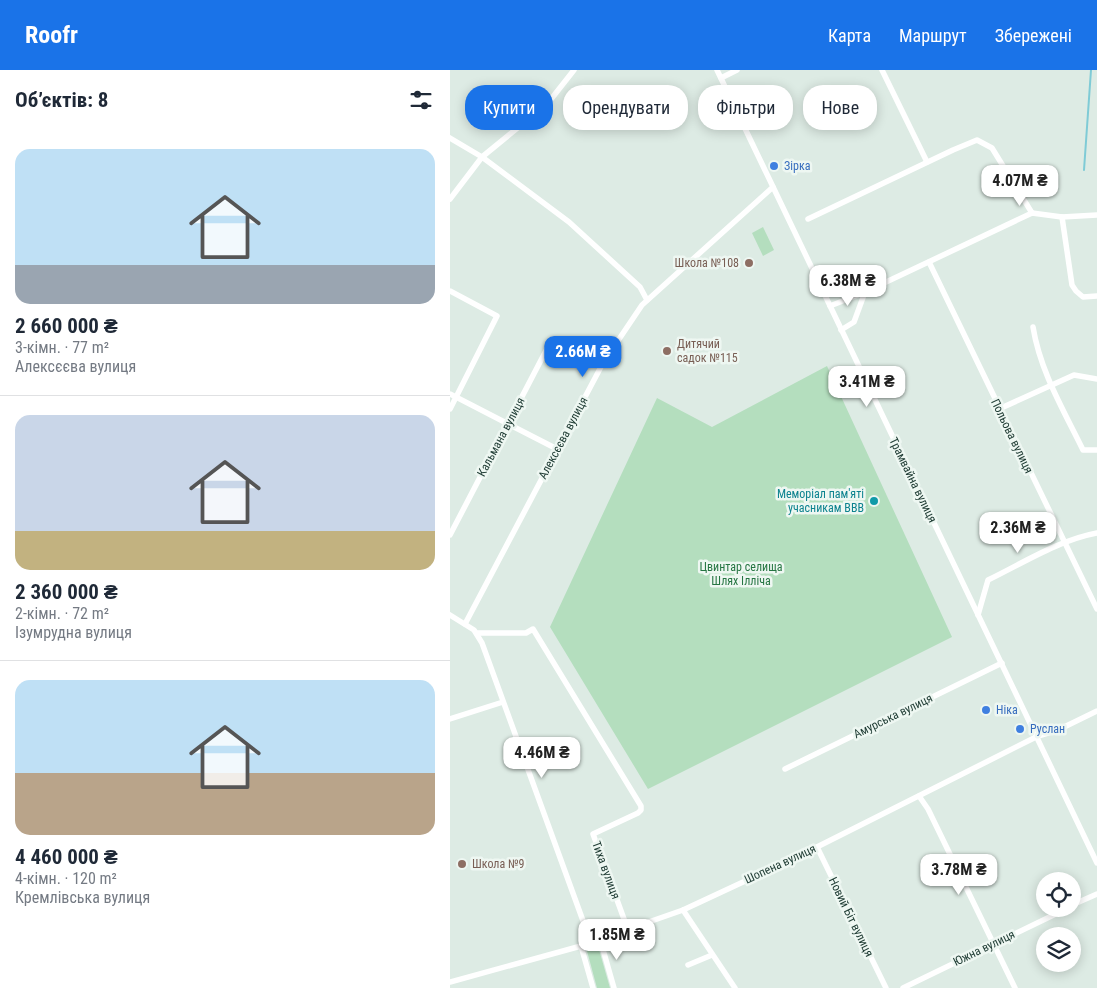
<!DOCTYPE html>
<html lang="uk">
<head>
<meta charset="utf-8">
<style>
  body { margin:0; font-family:"Roboto Condensed",sans-serif; background:#f6f6f7; color:#1f2937; height:100vh; display:flex; flex-direction:column; font-size:19px; white-space:nowrap }
  * { box-sizing:border-box; margin:0 }
  p { font-size:16px; color:#747a83 }
  .icon { flex:none; width:28px; height:28px; fill:none; stroke:currentColor; stroke-width:2; stroke-linecap:round; stroke-linejoin:round }
  .map { position:relative; flex:1; overflow:hidden }
  .details { display:flex; flex-direction:column; background:#fff; width:450px }
  .details>* { flex:none }
  .banner { position:absolute; left:15px; top:15px; width:475px; height:45px; display:flex; gap:10px }
  .controls { position:absolute; left:586px; top:802px; display:grid; gap:10px }
  .controls a { display:grid; place-items:center; width:45px; height:45px; border-radius:50%; background:#fff; box-shadow:0 2px 12px #0003; font-size:25px }
  .price { position:absolute; translate:-50% -42px; padding:0 11px; border-radius:10px; background:#fff; color:#222; font-size:16px; line-height:32px; filter:drop-shadow(0 1px 2px #0008) }
  .price::after { content:''; position:absolute; left:50%; top:30px; width:15px; height:11px; margin-left:-8px; background:inherit; clip-path:polygon(0 0,100% 0,50% 100%) }
  .price.on { background:#1a73e8; color:#fff }
  ul { padding:0; list-style:none }
  li { display:grid; align-content:center; gap:10px; height:265px; padding:0 15px }
  li+li { border-top:1px solid #e0e1e3 }
  li span { display:grid; place-items:center; height:155px; border-radius:15px; color:#555 }
  li>.icon { margin-inline-start:auto }
  span .icon { width:90px; height:90px; fill:#fffc; stroke-width:1 }
  li b { font-size:21px }
  h2 { display:flex; justify-content:space-between; align-items:center; height:60px; padding:0 15px; font-size:21px }
  .chip { padding:0 18px; border-radius:20px; background:#fff; box-shadow:0 2px 12px #0003; font-size:18px; line-height:45px }
  .chip.on { background:#1a73e8; color:#fff }
  header { display:flex; align-items:center; gap:30px; box-sizing:border-box; height:70px; padding:0 25px; background:#1a73e8; color:#fff }
  header strong { font-size:24px }
  nav { display:flex; gap:28px; margin-inline-start:auto; font-size:18px }
  main { display:flex; flex:1; min-height:0 }
  .map>svg:first-child { display:block }
  .green { fill:#b4debe }
  .lines { fill:none; stroke-linecap:round; stroke-linejoin:round }
  .stream { stroke:#7fcbd6; stroke-width:2 }
  .minor { stroke:#fff; stroke-width:5.5 }
  .shop-dot { fill:#3f7fe0; stroke:#eef7f2; stroke-width:2 }
  .education-dot { fill:#8d6e63; stroke:#eef7f2; stroke-width:2 }
  .culture-dot { fill:#0f9aa8; stroke:#eef7f2; stroke-width:2 }
  .labels { text-anchor:middle; stroke-width:5; stroke-linejoin:round; paint-order:stroke }
  .shop-label { font-size:12px; fill:#366cbe; stroke:#eef7f2; text-anchor:start }
  .education-label { font-size:12px; fill:#785e54; stroke:#eef7f2; text-anchor:start }
  .street-label { font-size:12px; fill:#1e3b33; stroke:#eef7f2 }
  .culture-label { font-size:12px; fill:#0d838f; stroke:#eef7f2; text-anchor:end }
  .park-label { font-size:12px; fill:#257542; stroke:#eef7f2 }
</style>
</head>
<body>
<header>
<strong>Roofr</strong>
<nav><a>Карта</a><a>Маршрут</a><a>Збережені</a></nav>
</header>
<main>
<section class="details">
<h2>Об’єктів: 8<svg class="icon" aria-label="filters" viewBox="0 0 24 24"><path d="M4 7h16M4 17h16"/><circle cx="9" cy="7" r="2"/><circle cx="15" cy="17" r="2"/></svg></h2>
<ul>
<li><span style="background:linear-gradient(#bfe0f5 75%,#9aa5b1 0)"><svg class="icon" aria-label="home" viewBox="0 0 24 24"><path d="M3 11l9-7 9 7M6 9v11h12V9"/></svg></span><div><b>2 660 000 ₴</b><p>3-кімн. · 77 m²</p><p>Алексєєва вулиця</p></div></li>
<li><span style="background:linear-gradient(#c9d6e8 75%,#c2b280 0)"><svg class="icon" aria-label="home" viewBox="0 0 24 24"><path d="M3 11l9-7 9 7M6 9v11h12V9"/></svg></span><div><b>2 360 000 ₴</b><p>2-кімн. · 72 m²</p><p>Ізумрудна вулиця</p></div></li>
<li><span style="background:linear-gradient(#bfe0f5 60%,#b9a48a 0)"><svg class="icon" aria-label="home" viewBox="0 0 24 24"><path d="M3 11l9-7 9 7M6 9v11h12V9"/></svg></span><div><b>4 460 000 ₴</b><p>4-кімн. · 120 m²</p><p>Кремлівська вулиця</p></div></li>
</ul>
</section>
<div class="map">
<svg width="647" height="918" viewBox="0 0 647 918">
  <rect width="100%" height="100%" fill="#ddebe4"/>
  <!-- green -->
  <g class="green">
    <polygon points="313,157 324,180 313,186 302,163"/>
    <polygon points="377,296 502,567 198,719 100,557 207,328 262,357"/>
    <polygon points="142,875 148,876 160,918 147,918 137,881 138,877"/>
  </g>
  <g class="lines">
    <!-- stream -->
    <polyline class="stream" points="634,100 641,0"/>
    <!-- minor -->
    <g class="minor">
      <polyline points="267,0 647,793"/>
      <polyline points="432,0 477,92"/>
      <polyline points="271,8 287,0"/>
      <polyline points="0,68 32,87 119,152 190,217 197,230"/>
      <polyline points="0,129 32,87 98,33 124,0"/>
      <polyline points="612,147 622,215 626,221 633,227 647,226"/>
      <polyline points="358,149 503,80 527,70 542,78 582,143"/>
      <polyline points="479,192 647,539"/>
      <polyline points="0,221 47,246 0,339"/>
      <polyline points="380,236 415,222 582,143 612,147 647,145"/>
      <path d="M583,257C590,301 614,341 633,380H647"/>
      <polyline points="391,260 404,252 415,222"/>
      <polyline points="0,324 107,379"/>
      <polyline points="549,339 624,305 647,309"/>
      <polyline points="0,465 102,269"/>
      <polyline points="0,545 24,560 32,573 140,870"/>
      <path d="M528,545L538,510C573,493 609,470 647,463"/>
      <polyline points="15,554 153,293 192,235 323,117"/>
      <polyline points="28,563 76,563 83,559 191,736 191,740 188,743 143,764 178,860"/>
      <polyline points="0,649 53,632"/>
      <polyline points="335,699 552,593"/>
      <polyline points="469,726 478,739 565,918"/>
      <polyline points="367,777 436,918"/>
      <polyline points="622,835 647,824"/>
      <polyline points="233,840 285,918"/>
      <polyline points="150,869 164,918"/>
      <polyline points="131,876 143,918"/>
      <polyline points="238,895 262,885"/>
      <polyline points="0,912 131,876 140,870 150,869 233,840 347,787 588,666 608,660 647,641"/>
      <polyline points="453,918 616,839"/>
    </g>
  </g>
  <!-- markers -->
  <g class="shop-dot">
    <circle cx="324" cy="96" r="5"/>
    <circle cx="536" cy="640" r="5"/>
    <circle cx="570" cy="659" r="5"/>
  </g>
  <g class="education-dot">
    <circle cx="299" cy="193" r="5"/>
    <circle cx="217" cy="281" r="5"/>
    <circle cx="12" cy="794" r="5"/>
  </g>
  <circle class="culture-dot" cx="424" cy="431" r="5"/>
  <g class="labels">
    <!-- shop labels -->
    <g class="shop-label">
      <text x="334" y="100">Зірка</text>
      <text x="546" y="644">Ніка</text>
      <text x="580" y="663">Руслан</text>
    </g>
    <!-- education labels -->
    <g class="education-label">
      <text x="289" y="197" text-anchor="end">Школа №108</text>
      <text x="227" y="278">Дитячий<tspan x="227" dy="14">садок №115</tspan></text>
      <text x="22" y="798">Школа №9</text>
    </g>
    <!-- street labels -->
    <g class="street-label">
      <text transform="translate(562 366) rotate(64)" y="4">Польова вулиця</text>
      <text transform="translate(51 367) rotate(-62)" y="4">Кальмана вулиця</text>
      <text transform="translate(113 368) rotate(-62)" y="4">Алексєєва вулиця</text>
      <text transform="translate(463 410) rotate(64)" y="4">Трамвайна вулиця</text>
      <text transform="translate(443 646) rotate(-26)" y="4">Амурська вулиця</text>
      <text transform="translate(330 794) rotate(-25)" y="4">Шопена вулиця</text>
      <text transform="translate(156 800) rotate(70)" y="4">Тиха вулиця</text>
      <text transform="translate(401 847) rotate(64)" y="4">Новий Біт вулиця</text>
      <text transform="translate(534 878) rotate(-26)" y="4">Южна вулиця</text>
    </g>
    <!-- culture labels -->
    <g class="culture-label">
      <text x="414" y="428">Меморіал пам'яті<tspan x="414" dy="14">учасникам ВВВ</tspan></text>
    </g>
    <!-- park labels -->
    <g class="park-label">
      <text x="291" y="501">Цвинтар селища<tspan x="291" dy="14">Шлях Ілліча</tspan></text>
    </g>
  </g>
</svg>
<div class="controls">
<a><svg class="icon" aria-label="locate" viewBox="0 0 24 24"><circle cx="12" cy="12" r="6"/><path d="M12 2v4M12 18v4M2 12h4M18 12h4"/></svg></a>
<a><svg class="icon" aria-label="layers" viewBox="0 0 24 24"><path d="M12 4l9 5-9 5-9-5zM3 14l9 5 9-5"/></svg></a>
</div>
<b class="price" style="left:570px;top:137px">4.07M ₴</b>
<b class="price" style="left:398px;top:237px">6.38M ₴</b>
<b class="price on" style="left:133px;top:308px">2.66M ₴</b>
<b class="price" style="left:417px;top:338px">3.41M ₴</b>
<b class="price" style="left:568px;top:484px">2.36M ₴</b>
<b class="price" style="left:92px;top:709px">4.46M ₴</b>
<b class="price" style="left:509px;top:826px">3.78M ₴</b>
<b class="price" style="left:167px;top:891px">1.85M ₴</b>
<div class="banner">
<a class="chip on">Купити</a>
<a class="chip">Орендувати</a>
<a class="chip">Фільтри</a>
<a class="chip">Нове</a>
</div>
</div>
</main>
</body>
</html>
